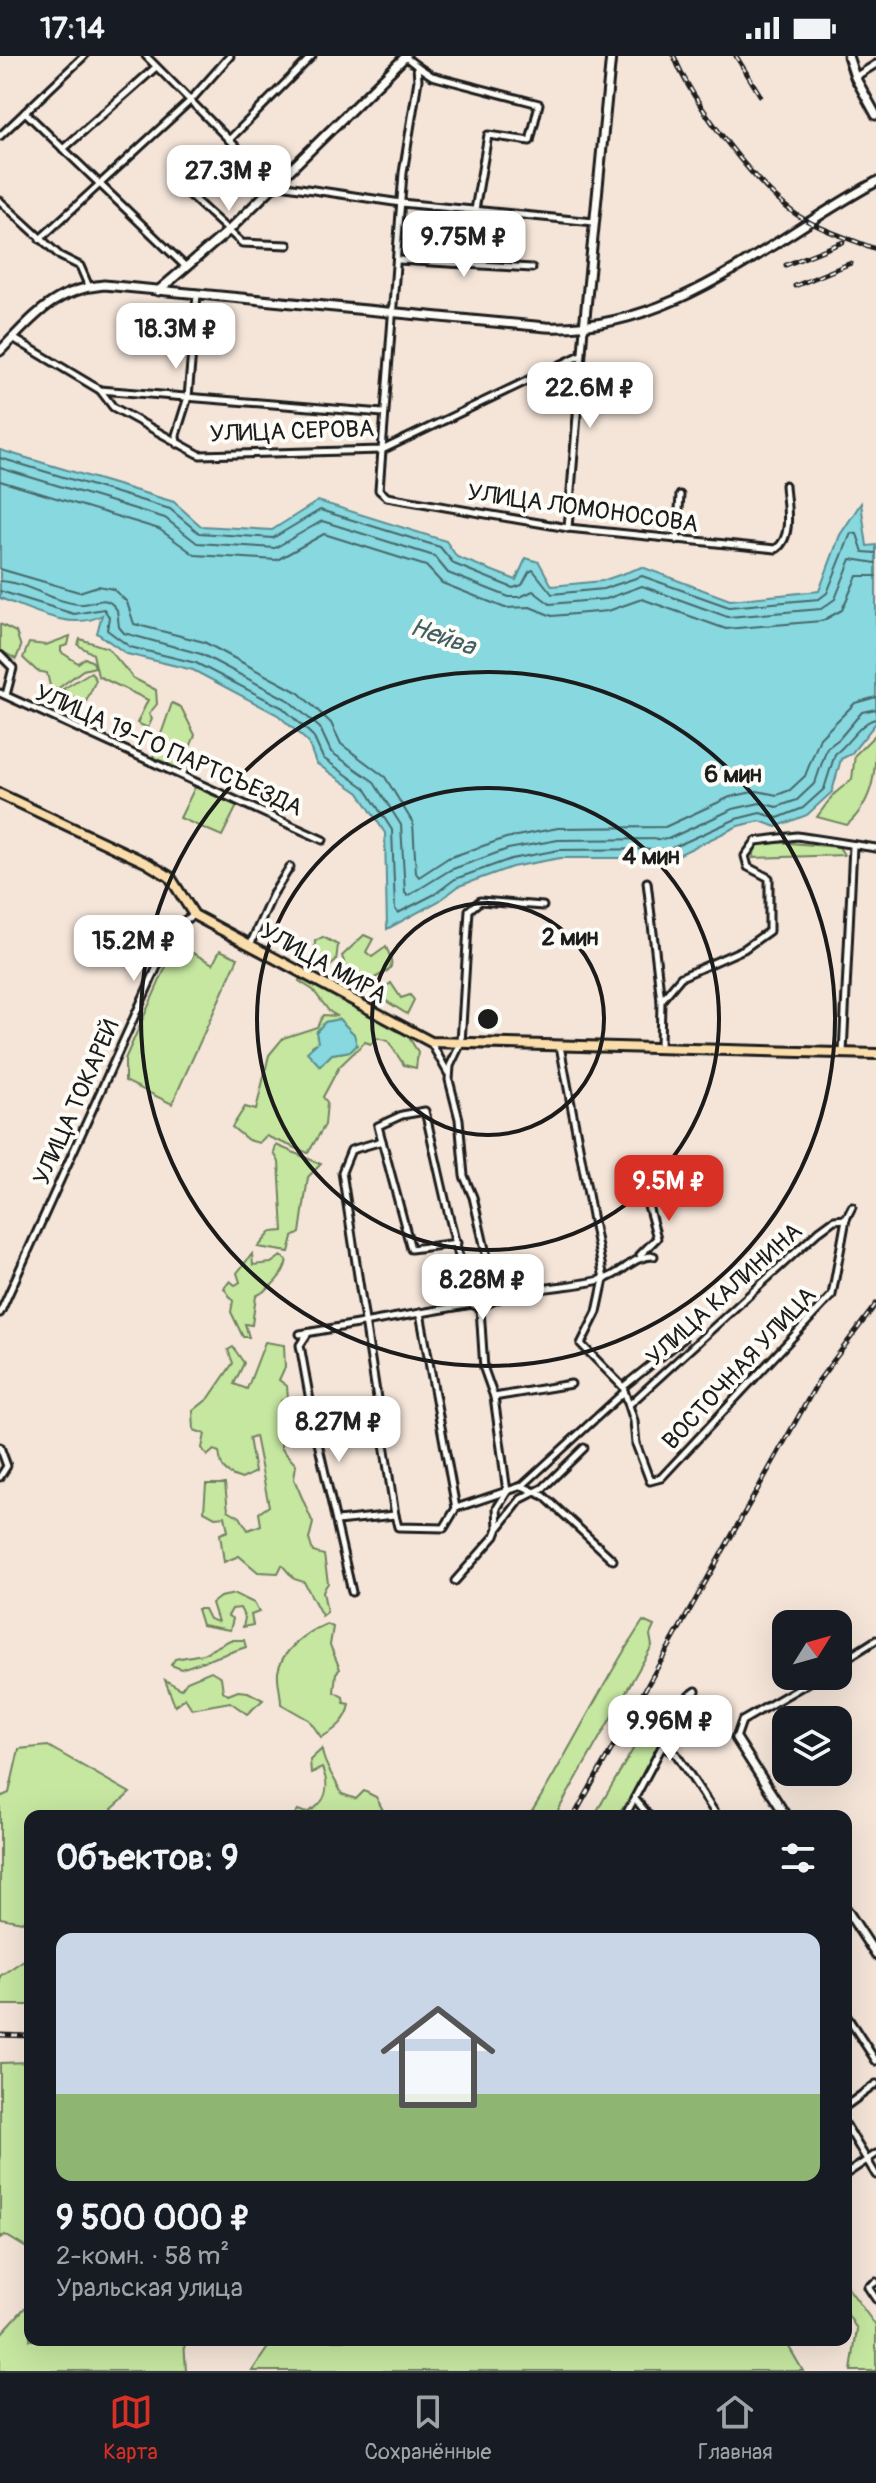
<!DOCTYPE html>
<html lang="ru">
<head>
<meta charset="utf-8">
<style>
  body { margin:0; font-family:Pangolin,sans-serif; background:#242831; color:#f1f3f6; height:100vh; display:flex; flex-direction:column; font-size:30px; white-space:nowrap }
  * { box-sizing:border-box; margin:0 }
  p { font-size:26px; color:#9ea1a6 }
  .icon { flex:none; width:44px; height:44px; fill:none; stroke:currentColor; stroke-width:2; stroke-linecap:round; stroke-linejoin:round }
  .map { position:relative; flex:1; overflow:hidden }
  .side { position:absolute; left:24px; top:1754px; width:828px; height:536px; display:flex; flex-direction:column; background:#171b24; border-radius:16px; box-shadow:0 8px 32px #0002 }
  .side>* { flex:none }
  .needle { width:52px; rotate:53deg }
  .controls { position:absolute; left:772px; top:1554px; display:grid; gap:16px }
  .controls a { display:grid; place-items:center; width:80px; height:80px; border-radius:16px; background:#171b24; box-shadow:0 8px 32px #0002; font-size:40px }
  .price { position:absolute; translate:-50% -68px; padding:0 18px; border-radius:16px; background:#fff; color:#222; font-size:26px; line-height:52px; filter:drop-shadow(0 2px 4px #0008) }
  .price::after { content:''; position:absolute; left:50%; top:48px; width:24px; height:18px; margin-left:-12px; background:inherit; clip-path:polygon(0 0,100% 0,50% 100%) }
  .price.active { background:#d93025; color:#fff }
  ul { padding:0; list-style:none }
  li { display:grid; align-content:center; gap:16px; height:424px; padding:0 32px }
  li+li { border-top:2px solid #363941 }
  li span { display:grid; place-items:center; height:248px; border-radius:16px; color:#555 }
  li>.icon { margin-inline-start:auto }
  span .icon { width:144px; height:144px; fill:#fffc; stroke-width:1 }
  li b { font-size:34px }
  h2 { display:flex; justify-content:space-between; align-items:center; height:96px; padding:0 32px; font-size:34px }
  .status { display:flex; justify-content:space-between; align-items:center; height:56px; padding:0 40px; background:#171b24; direction:ltr }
  .status svg { height:22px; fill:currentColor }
  .tab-bar { display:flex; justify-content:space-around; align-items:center; height:112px; border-top:2px solid #363941; background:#171b24; font-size:22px; color:#9ea1a6 }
  .tab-bar a { display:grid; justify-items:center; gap:4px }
  .tab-bar .active { color:#d93025 }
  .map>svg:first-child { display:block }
  .green { fill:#c5e7a0; stroke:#70825e; stroke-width:2; fill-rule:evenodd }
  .water { fill:#87d8df; stroke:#5c8d91; stroke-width:2 }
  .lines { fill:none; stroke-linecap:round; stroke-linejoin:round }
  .shore { stroke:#47676a; stroke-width:2 }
  .street-casing { stroke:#1c1c1c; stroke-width:11 }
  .secondary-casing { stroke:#1c1c1c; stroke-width:13 }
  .primary-casing { stroke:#1c1c1c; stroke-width:14 }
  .street { stroke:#fdfcf7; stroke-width:5 }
  .secondary { stroke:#fdfcf7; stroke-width:7 }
  .primary { stroke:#faddab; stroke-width:8 }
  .rail-casing { stroke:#1c1c1c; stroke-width:5 }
  .rail { stroke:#fdfcf7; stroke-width:2; stroke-dasharray:6; stroke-linecap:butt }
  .ring { fill:none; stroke:#1c1c1c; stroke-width:4 }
  .labels { text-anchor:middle; stroke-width:8; stroke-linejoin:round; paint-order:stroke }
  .street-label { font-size:24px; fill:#1c1c1c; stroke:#fdfcf7 }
  .water-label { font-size:26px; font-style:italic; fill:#415e60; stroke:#fdfcf7 }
  .centre { fill:#1c1c1c; stroke:#fdfcf7; stroke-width:4 }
  .ring-label { font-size:24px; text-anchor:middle; font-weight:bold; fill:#1c1c1c; stroke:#fdfcf7; stroke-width:8; stroke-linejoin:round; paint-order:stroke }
</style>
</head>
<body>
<div class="status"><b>17:14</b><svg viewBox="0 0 49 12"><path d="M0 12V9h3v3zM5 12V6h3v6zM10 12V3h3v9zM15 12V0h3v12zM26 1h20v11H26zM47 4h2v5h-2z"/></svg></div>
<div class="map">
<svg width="876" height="2315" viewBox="0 0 876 2315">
  <rect width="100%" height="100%" fill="#f5e5d9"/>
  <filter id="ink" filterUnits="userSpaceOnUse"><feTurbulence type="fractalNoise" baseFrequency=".0125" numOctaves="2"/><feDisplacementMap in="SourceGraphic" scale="16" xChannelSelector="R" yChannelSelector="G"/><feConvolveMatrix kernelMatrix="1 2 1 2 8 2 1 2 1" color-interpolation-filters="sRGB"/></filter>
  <g filter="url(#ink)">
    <!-- green -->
    <g class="green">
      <polygon points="0,568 16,576 21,591 16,603 0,594"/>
      <polygon points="70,580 68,589 61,591 61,596 78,607 85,602 93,606 95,611 83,614 56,634 50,630 47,617 37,615 23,602 29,587 46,589"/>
      <polygon points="80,583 108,592 133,622 156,634 157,648 149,658 152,663 148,672 137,667 148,644 98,620 93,598 78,589"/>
      <polygon points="91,616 96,624 84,650 63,633"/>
      <polygon points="172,647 181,651 195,679 181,714 153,701"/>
      <path d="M876,678C876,713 875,744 847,769L817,761L833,739L852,723L855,699Z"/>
      <polygon points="195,731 237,750 222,780 180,762"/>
      <polygon points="765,785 839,791 844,799 753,802 756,790"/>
      <path d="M364,879L373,883L366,896L372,901L386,891C398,915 389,913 373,923L383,933L391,927L401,942L410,939L414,944L407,958L345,919L347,914L342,900Z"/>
      <path d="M323,881L338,889L336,905L328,912C315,905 314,900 315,885Z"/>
      <polygon points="176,888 213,908 220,894 238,902 172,1048 125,1025 125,1003"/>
      <path d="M300,919L408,980L418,996L416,1012L404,1009L388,985L377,982L371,988L365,986L339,1011L323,1041L327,1046L325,1069L308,1097L266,1080L259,1087L248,1084L232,1071L245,1051L256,1054L269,999L283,982L317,971L323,959L337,960L329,955L313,934L299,925ZM339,963L354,978L351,995L332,998L320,1010L312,990L318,986L325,966Z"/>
      <polygon points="276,1089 321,1108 308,1121 300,1177 293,1181 289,1196 258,1191 271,1176 283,1175 279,1106 274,1097"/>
      <path d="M252,1198L253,1209L271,1207L281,1200L287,1204C284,1220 270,1233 256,1240L252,1269L245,1268L249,1281H243L231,1256L233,1245L224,1232L230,1225L235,1229L240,1226L237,1217Z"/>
      <path d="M265,1286L284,1289L285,1311L279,1324L287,1330L288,1342L281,1345L287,1368L281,1376V1392L296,1409L294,1423L313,1467L309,1483L313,1496L324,1499L328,1527L323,1535L327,1556L322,1560L304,1526L294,1523L282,1509L278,1517L258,1516L239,1500L224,1506L220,1478L228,1475L225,1460L215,1461L204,1455L206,1428H225L228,1454L240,1461L248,1474L261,1469L259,1457L269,1450L255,1380L249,1382L255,1416L242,1423C225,1418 221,1413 219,1396L214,1394L207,1400L202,1392L205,1378L194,1374L193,1355L209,1342L233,1307L228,1294L233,1291L244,1307L234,1328L247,1333Z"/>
      <polygon points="235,1538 254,1547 259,1556 251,1559 253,1569 243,1571 245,1562 240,1552 232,1553 228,1560 233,1563 230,1574 202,1569 197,1553 204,1553 209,1563 218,1566 212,1547 220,1541"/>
      <path d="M643,1565L654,1570L650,1579L652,1590L555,1760H529C570,1696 601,1628 643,1565Z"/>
      <path d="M327,1568L333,1571L330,1589L340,1613L336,1617L334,1636L343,1641L344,1647L350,1648C348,1663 335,1675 321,1681L309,1664L281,1648C281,1637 277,1626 278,1616C281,1594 309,1575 327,1568Z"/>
      <polygon points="230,1584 244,1584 246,1591 181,1613 171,1609 175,1603 203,1598"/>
      <polygon points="211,1615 221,1621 223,1635 228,1639 238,1635 248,1636 263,1644 247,1658 230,1646 192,1653 185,1642 175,1650 165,1624 181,1633 187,1625"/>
      <polygon points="671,1643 680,1649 628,1750 622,1752 619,1760 594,1760 646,1671"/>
      <polygon points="48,1690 130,1737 112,1753 115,1760 30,1760 30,1861 22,1866 0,1862 0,1741 9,1737 19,1693"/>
      <path d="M322,1693C323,1708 336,1724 342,1738L356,1743L364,1735L376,1741L386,1760H293L298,1754L306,1757C326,1748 331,1732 322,1712L311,1717L310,1704Z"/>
      <polygon points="30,1900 30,1949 0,1949 0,1920"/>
      <polygon points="30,2006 30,2194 5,2179 0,2182 0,2007"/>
      <polygon points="846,2229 876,2270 876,2315 851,2315 857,2273 846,2256"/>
      <polygon points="30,2246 30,2284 184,2284 186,2315 0,2315 0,2279"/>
      <polygon points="273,2284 785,2284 803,2315 252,2315"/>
    </g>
    <!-- water -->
    <g class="water">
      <path d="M0,394L174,446L201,470L272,474L318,445L446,485L457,501L516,524L526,502L539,506L552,530L602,525L642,511L730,544L819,535L840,479L861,447L867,490L876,489V667L851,698L841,703L832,736L807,759L776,771L760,765L738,770L672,802H560L512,811L459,830L439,845L387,873L385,777L359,737L316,707L308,686L278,659L193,614L127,598L97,577L102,559C73,576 30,553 0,542Z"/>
      <polygon points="339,963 354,978 357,989 351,995 332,998 320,1010 307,996 318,986 316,976 325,966"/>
    </g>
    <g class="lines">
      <!-- shore -->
      <g class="shore">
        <polyline points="0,402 170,453 199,477 273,482 320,454 440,491 454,508 513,532 522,529 529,516 533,514 552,538 603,533 642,520 729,551 819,543 827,537 851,477 857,478 863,496 876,497"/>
        <polyline points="0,412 165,462 197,487 275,492 322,465 434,500 448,517 509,541 520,541 533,535 550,548 606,543 642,530 728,561 821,553 835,543 851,503 876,507"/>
        <polyline points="0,425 159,473 195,499 277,504 324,478 426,510 442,527 505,552 530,551 552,560 608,555 642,543 726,573 822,565 842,554 857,520 876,520"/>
        <polyline points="0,513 79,536 98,530 113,533 127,546 134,568 204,586 299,637 331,667 341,688 385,721 413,767 416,817 419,821 448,802 506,782 558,772 665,771 730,741 757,735 777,739 790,734 805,720 820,682 855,647 876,641"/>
        <path d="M0,525C27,526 52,546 79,548C95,550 104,535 117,554L119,571L124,577L201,598L288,644L320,672L331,696L373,725L401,769L405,837L408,840L450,814L508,793L558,784L668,783L733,753L760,747L777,751L797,744L815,727L827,692L839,683L862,656L876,653"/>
        <path d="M0,535L74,558L104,553L109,561L107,574L130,591L196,607L283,652L313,680L323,702L365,732L392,774L395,853L398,857L435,838L455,823L511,803L559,794L670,793L736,763L760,757L778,762L803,752L824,733L835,698C848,689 861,665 876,663"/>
      </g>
      <!-- street casing -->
      <g class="street-casing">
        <g id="street">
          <polyline points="146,0 273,128 401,147 594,166"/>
          <path d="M404,0L417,10L418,24L403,117L379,434L387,441L568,472L776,493C794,481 786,448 785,429"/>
          <polyline points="417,10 432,20 539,48 530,85 488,79 475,154"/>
          <polyline points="855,21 876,8"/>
          <polyline points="25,56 186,211"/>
          <polyline points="0,80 84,0"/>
          <polyline points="229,84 312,0"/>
          <polyline points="63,93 156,11"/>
          <polyline points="171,122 242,187 288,189"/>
          <polyline points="0,145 60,200 80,210 89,231"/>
          <polyline points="40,183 190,45 230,0"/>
          <polyline points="399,204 532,212"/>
          <polyline points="13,282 100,334 383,357"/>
          <polyline points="100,334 113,351 200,399 382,394 581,299"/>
          <polyline points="177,388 176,379 188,341 197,239"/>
          <polyline points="568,472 584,272"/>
          <polyline points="677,484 680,439"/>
          <polyline points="0,599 13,612 6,639"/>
          <polyline points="0,637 323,784"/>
          <polyline points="182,719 191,699"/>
          <polyline points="647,826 661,945 660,991"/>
          <polyline points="250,889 273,838 290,811"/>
          <polyline points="661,945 681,921 744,893 769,875 769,822 748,811 745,800 756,785 797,780 876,792"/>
          <polyline points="431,987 448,1017"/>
          <polyline points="560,990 604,1223 597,1256 581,1288 623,1331 634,1365 636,1388 650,1425 661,1422 832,1239 846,1163 852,1151"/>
          <polyline points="843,997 853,790"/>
          <polyline points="382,1085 351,1094 342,1116 395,1459"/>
          <polyline points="640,1121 657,1182 640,1199"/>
          <path d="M457,1187L411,1193L378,1070L402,1059L425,1055C440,1119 453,1185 472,1248"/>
          <polyline points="496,1241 473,1141 464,1120 459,1063 449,1024 450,1010 461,987 469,854 480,845 543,850"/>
          <polyline points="0,1257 176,869 194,859"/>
          <polyline points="420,1257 456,1452"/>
          <polyline points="308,1277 300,1289 316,1378 352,1536"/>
          <path d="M300,1278L472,1248L480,1252C515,1229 563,1234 604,1223C624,1217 632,1200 654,1200"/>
          <polyline points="623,1331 683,1283"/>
          <polyline points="494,1341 571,1328"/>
          <polyline points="630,1348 819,1175 834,1164 846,1163"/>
          <polyline points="0,1391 7,1410 0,1421"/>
          <polyline points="522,1430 544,1440 613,1504"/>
          <polyline points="337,1465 395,1459 398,1471 444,1472 456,1452 522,1430 622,1338"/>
          <polyline points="499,1471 521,1443 543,1432 584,1392"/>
          <polyline points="455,1525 495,1480 498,1472 497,1452 507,1436 494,1341 484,1313 480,1252"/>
          <polyline points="838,1608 876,1584"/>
          <polyline points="736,1682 742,1665 820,1620"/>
          <polyline points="663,1691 676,1698 717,1760"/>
          <polyline points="635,1743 649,1760"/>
          <polyline points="625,1760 689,1640 696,1635"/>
          <polyline points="846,1959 876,2005"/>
          <polyline points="846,2050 876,2028"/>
          <polyline points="846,2069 876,2119"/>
          <polyline points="846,2118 876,2098"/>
          <polyline points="876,2226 868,2231 876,2243"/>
        </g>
      </g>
      <!-- secondary casing -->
      <g class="secondary-casing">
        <g id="secondary">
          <polyline points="848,0 855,21 876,59"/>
          <polyline points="158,235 227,176 406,0"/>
          <polyline points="584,272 611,0"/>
          <path d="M0,295C34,261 52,234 104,229L546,271C674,276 770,183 876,126"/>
          <polyline points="736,1682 786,1760"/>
          <polyline points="846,1853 876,1899"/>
        </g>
      </g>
      <!-- primary casing -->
      <g class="primary-casing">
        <polyline id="primary" points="0,738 147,807 170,821 194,859 431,986 876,998"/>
      </g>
      <!-- street -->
      <use href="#street" class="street"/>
      <!-- secondary -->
      <use href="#secondary" class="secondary"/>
      <!-- primary -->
      <use href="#primary" class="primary"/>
      <!-- rail casing -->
      <g class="rail-casing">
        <g id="rail">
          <path d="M674,0C691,45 757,132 797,159C821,174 850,183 876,193"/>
          <polyline points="736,0 760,39"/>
          <polyline points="786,209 843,186"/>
          <polyline points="795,230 851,207"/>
          <polyline points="574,1760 819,1324 876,1248"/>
          <polyline points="0,1979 30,1980"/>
        </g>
      </g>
      <!-- rail -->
      <use href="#rail" class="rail"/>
    </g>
  </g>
  <!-- distance rings -->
  <g class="ring">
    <circle cx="488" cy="963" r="116"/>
    <circle cx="488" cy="963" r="231"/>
    <circle cx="488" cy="963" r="347"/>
  </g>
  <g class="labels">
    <!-- street labels -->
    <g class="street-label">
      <text transform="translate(292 375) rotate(-2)" y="8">УЛИЦА СЕРОВА</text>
      <text transform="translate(583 452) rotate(8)" y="8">УЛИЦА ЛОМОНОСОВА</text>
      <text transform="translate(169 694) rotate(24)" y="8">УЛИЦА 19-ГО ПАРТСЪЕЗДА</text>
      <text transform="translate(324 907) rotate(29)" y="8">УЛИЦА МИРА</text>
      <text transform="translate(76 1046) rotate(-66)" y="8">УЛИЦА ТОКАРЕЙ</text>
      <text transform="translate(724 1238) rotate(-42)" y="8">УЛИЦА КАЛИНИНА</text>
      <text transform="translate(739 1312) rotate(-47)" y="8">ВОСТОЧНАЯ УЛИЦА</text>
    </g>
    <!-- water labels -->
    <g class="water-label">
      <text transform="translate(443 580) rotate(19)" y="9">Нейва</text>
    </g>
  </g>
  <circle cx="488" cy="963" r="12" class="centre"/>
  <g class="ring-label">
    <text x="733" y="726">6 мин</text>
    <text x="651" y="808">4 мин</text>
    <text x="570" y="889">2 мин</text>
  </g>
</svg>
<div class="controls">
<a><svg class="needle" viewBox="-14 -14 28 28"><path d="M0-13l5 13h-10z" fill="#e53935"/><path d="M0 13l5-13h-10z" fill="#9ea1a6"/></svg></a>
<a><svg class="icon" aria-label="layers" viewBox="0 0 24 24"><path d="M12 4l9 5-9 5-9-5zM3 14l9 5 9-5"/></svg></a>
</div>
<b class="price" style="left:229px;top:157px">27.3M ₽</b>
<b class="price" style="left:464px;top:223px">9.75M ₽</b>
<b class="price" style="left:176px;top:315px">18.3M ₽</b>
<b class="price" style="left:590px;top:374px">22.6M ₽</b>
<b class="price" style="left:134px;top:927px">15.2M ₽</b>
<b class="price active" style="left:669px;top:1167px">9.5M ₽</b>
<b class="price" style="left:483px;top:1266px">8.28M ₽</b>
<b class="price" style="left:339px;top:1408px">8.27M ₽</b>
<b class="price" style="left:670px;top:1707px">9.96M ₽</b>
<section class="side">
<h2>Объектов: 9<svg class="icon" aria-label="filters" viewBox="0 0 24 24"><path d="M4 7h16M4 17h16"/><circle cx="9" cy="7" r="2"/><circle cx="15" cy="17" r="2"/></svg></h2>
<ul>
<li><span style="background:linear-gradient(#c9d6e8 65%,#8fb573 0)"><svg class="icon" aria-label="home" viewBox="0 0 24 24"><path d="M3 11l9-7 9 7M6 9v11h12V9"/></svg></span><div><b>9 500 000 ₽</b><p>2-комн. · 58 m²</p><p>Уральская улица</p></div></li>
</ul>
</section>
</div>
<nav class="tab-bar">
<a class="active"><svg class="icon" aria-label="map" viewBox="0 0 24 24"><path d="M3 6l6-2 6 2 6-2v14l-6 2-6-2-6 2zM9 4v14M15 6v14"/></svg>Карта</a>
<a><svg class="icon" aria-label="saved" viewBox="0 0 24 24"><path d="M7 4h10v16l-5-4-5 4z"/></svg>Сохранённые</a>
<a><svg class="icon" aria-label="home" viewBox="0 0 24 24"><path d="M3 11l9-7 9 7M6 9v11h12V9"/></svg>Главная</a>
</nav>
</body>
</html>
